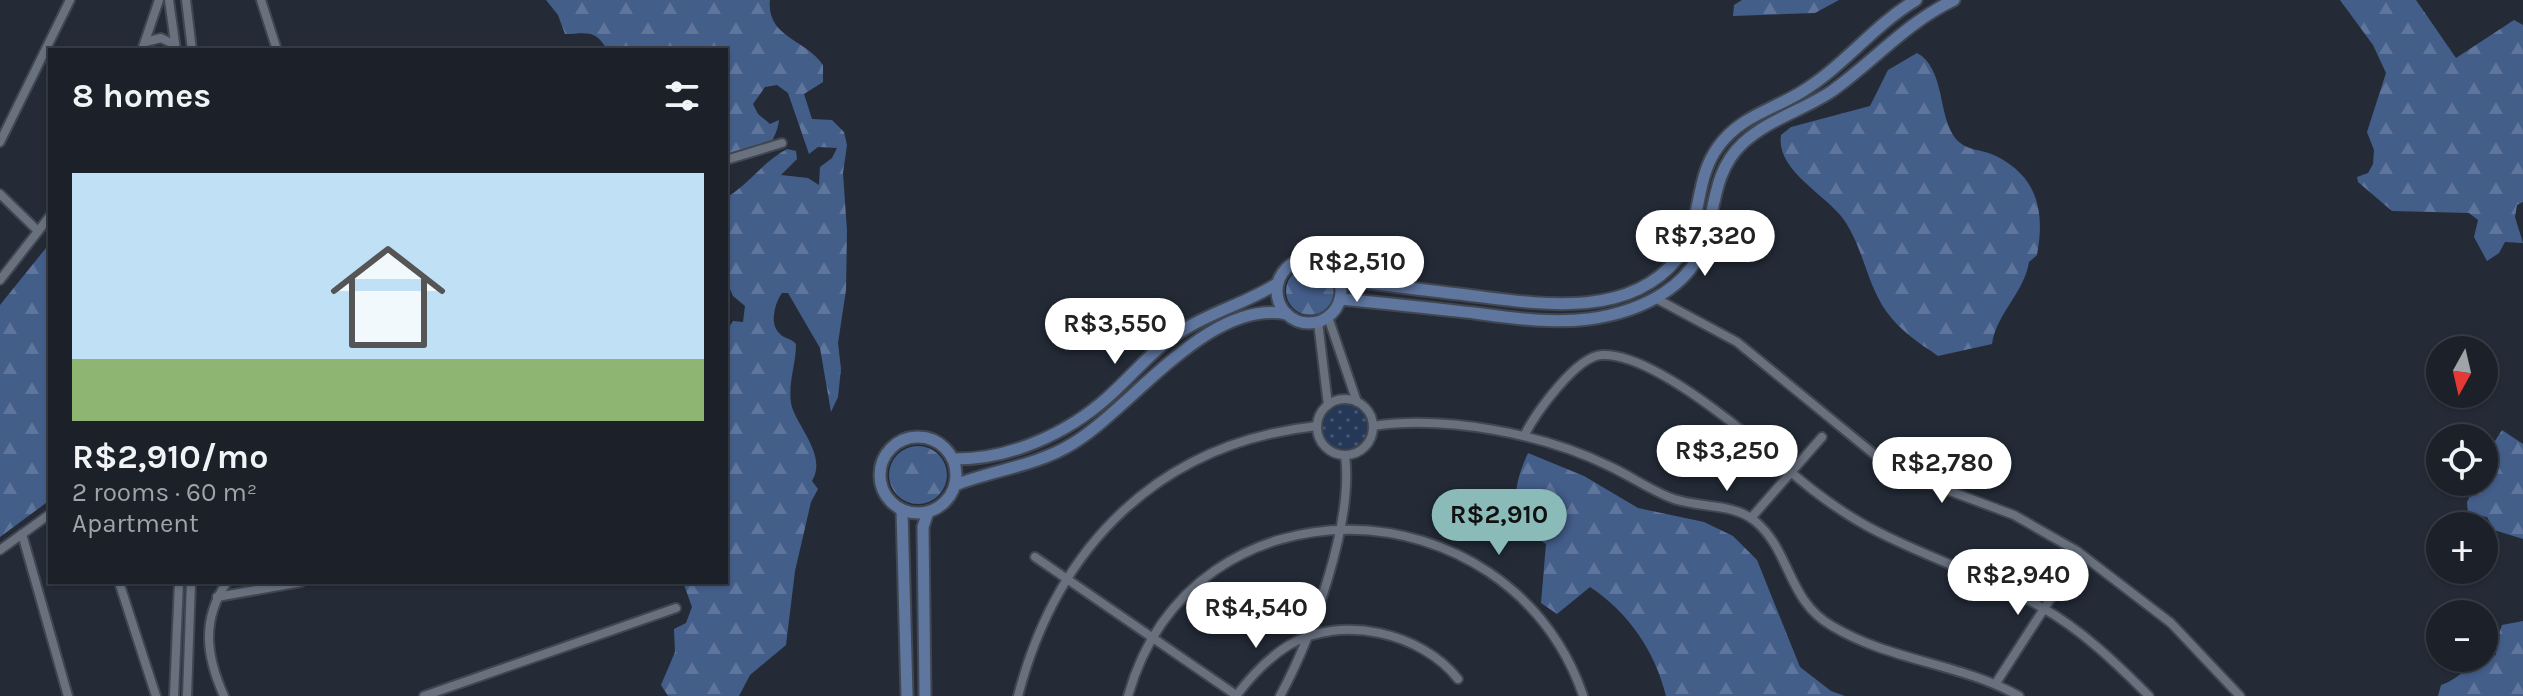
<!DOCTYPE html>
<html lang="en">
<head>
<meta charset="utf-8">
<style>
  body { margin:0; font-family:Karla,sans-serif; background:#242831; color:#f1f3f6; height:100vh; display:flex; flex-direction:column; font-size:30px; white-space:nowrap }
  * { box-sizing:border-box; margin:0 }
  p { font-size:26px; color:#a0a3a8 }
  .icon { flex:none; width:44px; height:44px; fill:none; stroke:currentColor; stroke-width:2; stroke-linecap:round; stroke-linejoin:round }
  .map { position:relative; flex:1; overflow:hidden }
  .details { position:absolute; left:48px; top:48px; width:680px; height:536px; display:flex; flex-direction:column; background:#1b2029; border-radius:0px; box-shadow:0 2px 6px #0004,0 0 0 2px #393e46 }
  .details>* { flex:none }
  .needle { width:52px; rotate:188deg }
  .tools { position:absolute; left:2426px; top:336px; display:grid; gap:16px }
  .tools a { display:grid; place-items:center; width:72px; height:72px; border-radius:50%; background:#1b2029; box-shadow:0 2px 6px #0004,0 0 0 2px #393e46; font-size:40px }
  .price { position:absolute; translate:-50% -68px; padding:0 18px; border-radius:28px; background:#fff; color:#222; font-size:26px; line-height:52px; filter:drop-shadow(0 2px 4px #0008) }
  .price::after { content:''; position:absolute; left:50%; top:48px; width:24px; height:18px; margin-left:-12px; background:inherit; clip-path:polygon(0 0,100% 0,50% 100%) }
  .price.active { background:#8bbbb9; color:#111 }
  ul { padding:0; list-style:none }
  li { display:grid; align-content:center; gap:16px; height:424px; padding:0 24px }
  li span { display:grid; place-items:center; height:248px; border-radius:0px; color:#555 }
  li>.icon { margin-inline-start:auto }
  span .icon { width:144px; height:144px; fill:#fffc; stroke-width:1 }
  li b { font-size:34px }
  h2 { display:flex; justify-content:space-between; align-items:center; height:96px; padding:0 24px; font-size:34px }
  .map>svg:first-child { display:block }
  .green { fill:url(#green-dots) }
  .forest { fill:url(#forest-firs) }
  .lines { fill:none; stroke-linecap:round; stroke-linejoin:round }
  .minor-casing { stroke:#414751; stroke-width:12 }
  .secondary-casing { stroke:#414751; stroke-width:15 }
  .minor { stroke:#69717f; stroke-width:8 }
  .secondary { stroke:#5f769f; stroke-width:11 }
</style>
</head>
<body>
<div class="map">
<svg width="2523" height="696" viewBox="0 0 2523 696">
  <defs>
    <pattern id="green-dots" width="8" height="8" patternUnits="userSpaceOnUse" patternTransform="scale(2)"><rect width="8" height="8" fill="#263858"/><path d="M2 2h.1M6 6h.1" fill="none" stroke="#465570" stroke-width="1.8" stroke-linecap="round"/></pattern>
    <pattern id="forest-firs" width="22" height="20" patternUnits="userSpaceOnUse" patternTransform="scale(2)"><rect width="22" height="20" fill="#445e8a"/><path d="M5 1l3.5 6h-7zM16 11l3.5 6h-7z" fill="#5f759b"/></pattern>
  </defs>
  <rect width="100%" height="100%" fill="#242b37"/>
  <!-- green -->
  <circle class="green" cx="1345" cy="427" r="22"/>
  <!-- forest -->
  <g class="forest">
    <path d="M546,0H770C766,37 805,39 823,65V82L804,94L812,119L832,120L844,132L847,145L843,173L847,231L846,290L838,343L841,369L838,397L831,412L820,348L788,293H782C775,303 769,323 779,333C784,339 791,338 796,344C796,364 788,383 791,403C795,425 828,455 812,481L818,489L811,502L795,571L786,645L750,675L739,696H668L661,685L675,652L674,629L686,623L692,607L683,582H726V332L733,321L743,322L745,306L733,296L726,280V198C749,184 764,161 787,149L796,151L797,159L781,175L808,178L819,185L820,167L832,158L837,148L818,147L809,154L788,93L777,85L765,87L753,104L758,114L770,124L779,120C776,147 753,164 726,159V50H607C596,28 584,34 565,34L558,15Z"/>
    <polygon points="1742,0 1839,0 1815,13 1733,16 1734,5"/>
    <polygon points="2340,0 2416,0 2456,58 2514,20 2523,25 2523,202 2517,205 2515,217 2523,243 2505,242 2499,253 2487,261 2474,237 2478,220 2469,213 2392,211 2358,182 2357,177 2368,173 2373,164 2374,150 2367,132 2386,73 2373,45"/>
    <path d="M1917,53C1944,68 1938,110 1953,135C1964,152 1980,148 1996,156C2038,177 2045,212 2037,255L2029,262C2024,293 1996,314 1992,344L1938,356C1918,342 1900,331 1886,311C1866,283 1863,244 1841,216C1820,191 1776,169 1781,135L1791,127L1870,106L1888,70Z"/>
    <polygon points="50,243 50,500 0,537 0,305"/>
    <circle cx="1310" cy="291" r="24"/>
    <polygon points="2502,430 2523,444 2523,539 2494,530 2487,517 2468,514 2467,502 2477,482 2484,482 2485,447 2495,441"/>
    <circle cx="918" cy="475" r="29"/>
    <path d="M1528,453L1584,476L1638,508L1704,522L1733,536L1757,560L1800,667L1831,691L1845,696H1666C1655,651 1628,612 1590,587L1557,614L1541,603L1546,544C1508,518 1511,491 1528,453Z"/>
    <path d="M2523,621V696H2438L2441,685C2461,679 2467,662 2496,655L2495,644L2502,625Z"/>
  </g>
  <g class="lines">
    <!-- minor casing -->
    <g class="minor-casing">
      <g id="minor">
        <polyline points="169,0 176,50"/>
        <polyline points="186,0 192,50"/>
        <polyline points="261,0 277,50"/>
        <polyline points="145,42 161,38 175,45"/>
        <polyline points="142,50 159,0"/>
        <polyline points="0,142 70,0"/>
        <polyline points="726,160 782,143"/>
        <polyline points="0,194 38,231"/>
        <polyline points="0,280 50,216"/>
        <polyline points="1657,299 1737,342 1875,455 1931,484 2014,515 2077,551 2171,623 2240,696"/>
        <polyline points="1328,317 1357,402"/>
        <polyline points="1318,322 1328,405"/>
        <circle cx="1345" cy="427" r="28"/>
        <path d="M1373,426C1445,415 1544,434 1609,466C1631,476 1651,491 1674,499C1700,508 1733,503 1755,521C1791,551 1787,600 1832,626C1890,661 1960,663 2019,696"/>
        <path d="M1524,436C1535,414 1576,356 1602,355C1643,353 1714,408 1745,433C1784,466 1820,500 1865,525C1922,557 1985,574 2041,607C2081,629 2117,664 2149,696"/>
        <polyline points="1751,518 1822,437"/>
        <polyline points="22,534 68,696"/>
        <polyline points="0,550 50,514"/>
        <polyline points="1035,557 1236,695"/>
        <polyline points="119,582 156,696"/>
        <polyline points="217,597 301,582"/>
        <polyline points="1996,683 2069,570"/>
        <polyline points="174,696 179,582"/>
        <polyline points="187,696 191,582"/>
        <path d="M224,696C206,656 201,620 227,582"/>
        <polyline points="424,696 676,608"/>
        <path d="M1018,696C1057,546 1159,443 1317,426"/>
        <path d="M1128,696C1192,470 1507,479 1583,695"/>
        <path d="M1236,696C1251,676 1268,658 1289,645C1342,614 1422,633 1458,679"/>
        <path d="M1280,696C1312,637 1354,522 1345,455"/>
      </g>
    </g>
    <!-- secondary casing -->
    <g class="secondary-casing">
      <g id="secondary">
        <circle cx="1309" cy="291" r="32"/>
        <path d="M1338,278C1378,285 1418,289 1459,294C1528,302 1625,323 1677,259C1703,227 1693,181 1718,147C1740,116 1773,110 1803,91C1845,65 1874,25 1916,0"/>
        <path d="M1340,299C1385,303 1429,308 1474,313C1512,318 1550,324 1589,319C1640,312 1696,287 1708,231C1715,199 1717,167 1743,143C1769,119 1804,110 1832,91C1874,61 1907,22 1954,0"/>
        <circle cx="918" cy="475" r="38"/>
        <path d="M953,459C1008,460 1067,434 1108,397C1132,376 1153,349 1180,332C1212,311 1248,303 1278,283"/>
        <path d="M955,485C993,470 1036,466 1072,444C1133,407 1209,298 1287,314"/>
        <polyline points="902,510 907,696"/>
        <polyline points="925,696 923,527 928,512"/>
      </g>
    </g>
    <!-- minor -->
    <use href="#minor" class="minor"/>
    <!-- secondary -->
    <use href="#secondary" class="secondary"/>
  </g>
</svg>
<div class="tools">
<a><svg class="needle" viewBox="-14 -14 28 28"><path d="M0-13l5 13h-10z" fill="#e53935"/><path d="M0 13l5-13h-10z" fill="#a0a3a8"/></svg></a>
<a><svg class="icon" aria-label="locate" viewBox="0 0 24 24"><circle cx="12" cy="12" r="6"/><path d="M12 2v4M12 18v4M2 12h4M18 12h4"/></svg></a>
<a>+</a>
<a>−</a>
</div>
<b class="price" style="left:1705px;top:278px">R$7,320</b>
<b class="price" style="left:1357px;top:304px">R$2,510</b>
<b class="price" style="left:1115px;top:366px">R$3,550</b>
<b class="price" style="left:1727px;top:493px">R$3,250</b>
<b class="price" style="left:1942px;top:505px">R$2,780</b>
<b class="price active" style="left:1499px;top:557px">R$2,910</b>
<b class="price" style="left:2018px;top:617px">R$2,940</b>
<b class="price" style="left:1256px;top:650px">R$4,540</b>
<section class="details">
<h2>8 homes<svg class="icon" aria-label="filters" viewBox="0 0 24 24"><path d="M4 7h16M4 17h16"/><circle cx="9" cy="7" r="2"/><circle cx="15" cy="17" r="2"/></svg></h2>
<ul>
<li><span style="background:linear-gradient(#bfe0f5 75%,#8fb573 0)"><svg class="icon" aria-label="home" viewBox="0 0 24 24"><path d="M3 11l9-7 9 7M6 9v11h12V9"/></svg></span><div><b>R$2,910/mo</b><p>2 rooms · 60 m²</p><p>Apartment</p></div></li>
</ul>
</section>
</div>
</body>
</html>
